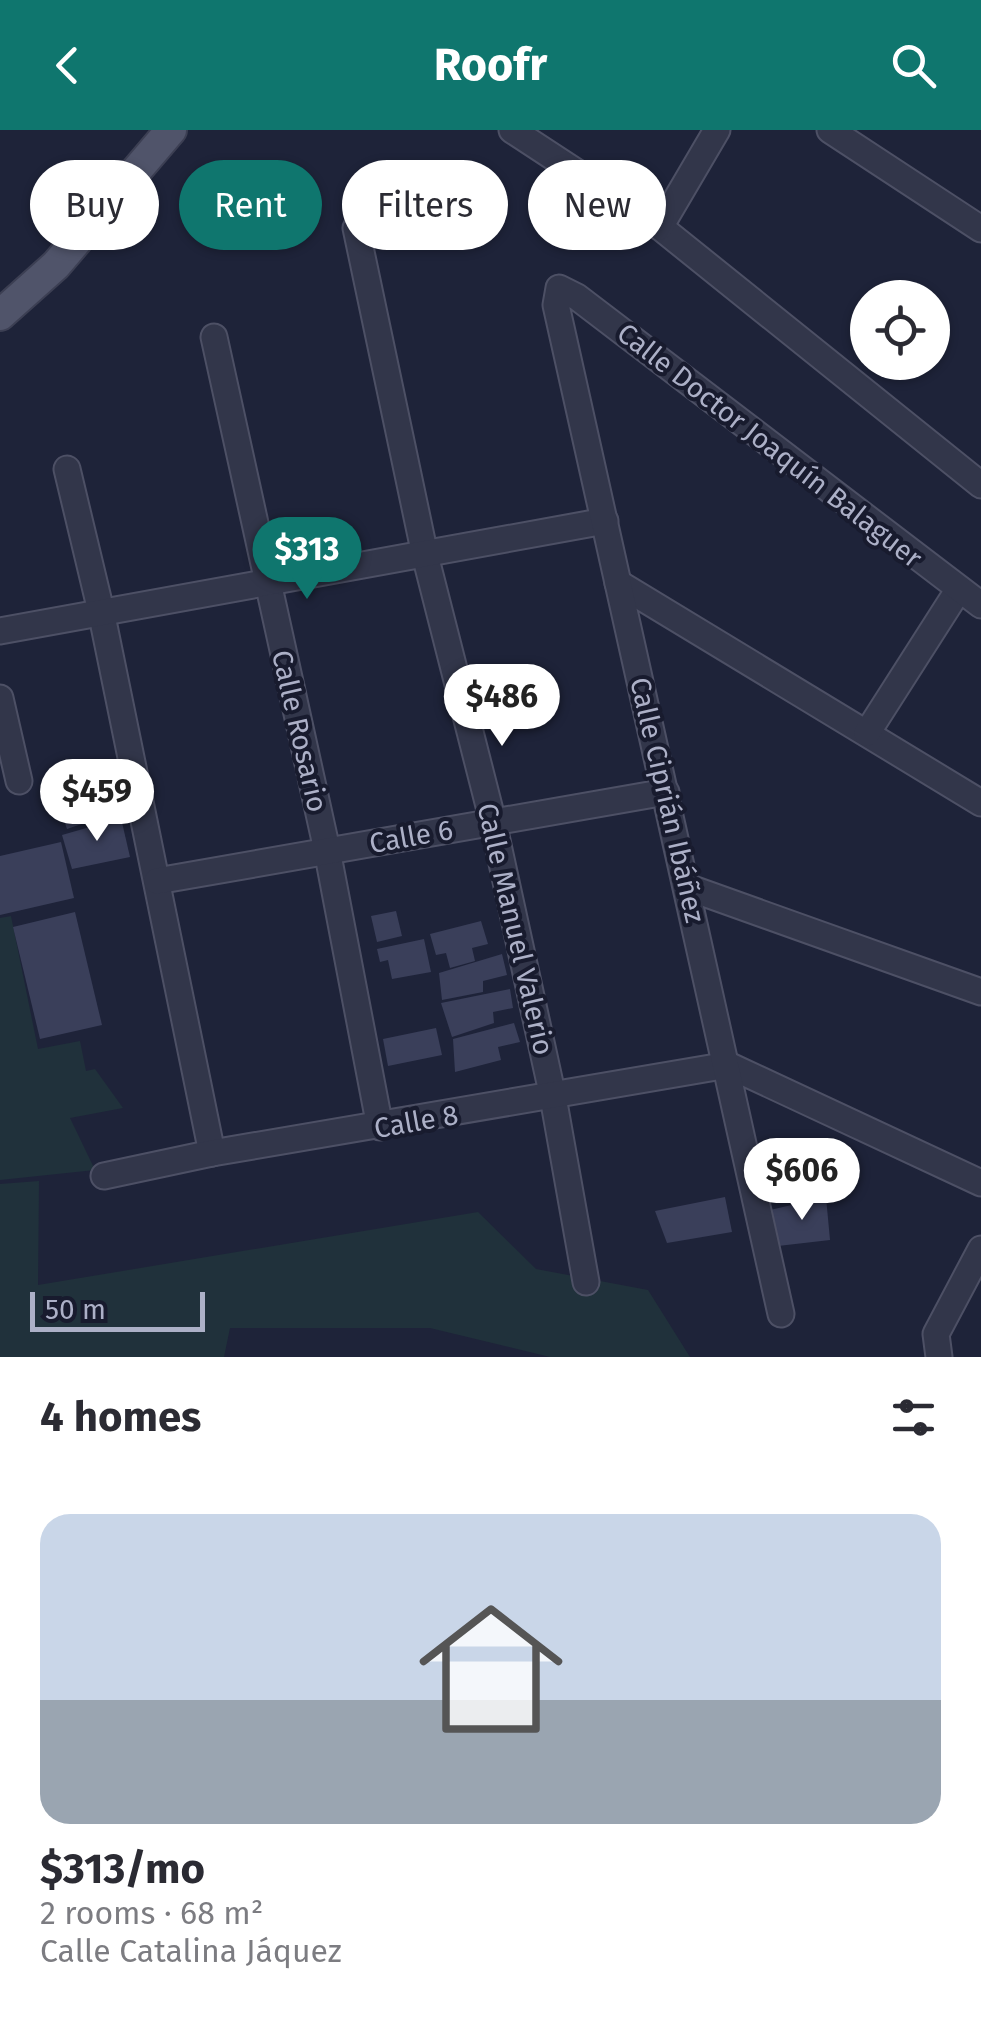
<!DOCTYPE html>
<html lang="en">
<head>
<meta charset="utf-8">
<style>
  body { margin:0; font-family:"Fira Sans",sans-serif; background:#f2f2f3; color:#2b2b33; height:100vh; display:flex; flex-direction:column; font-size:38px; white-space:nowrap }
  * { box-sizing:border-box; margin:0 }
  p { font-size:32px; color:#7c7c81 }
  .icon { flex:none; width:55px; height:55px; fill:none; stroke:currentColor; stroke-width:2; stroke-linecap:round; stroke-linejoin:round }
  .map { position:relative; height:1227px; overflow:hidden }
  .details { display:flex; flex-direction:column; background:#fff; flex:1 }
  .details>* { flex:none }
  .hud { position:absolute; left:30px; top:30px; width:922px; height:90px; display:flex; gap:20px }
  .buttons { position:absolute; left:850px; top:150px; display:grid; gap:20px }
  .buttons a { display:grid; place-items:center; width:100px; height:100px; border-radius:50%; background:#fff; box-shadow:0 2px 8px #0004; font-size:50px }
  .scale { position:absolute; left:30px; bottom:25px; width:175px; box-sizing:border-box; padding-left:10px; border:5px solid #acb0c7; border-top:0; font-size:28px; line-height:35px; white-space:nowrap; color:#acb0c7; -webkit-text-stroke:8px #181b2e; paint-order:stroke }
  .price { position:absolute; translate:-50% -85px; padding:0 22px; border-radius:35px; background:#fff; color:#222; font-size:32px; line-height:65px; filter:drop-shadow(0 2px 5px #0008) }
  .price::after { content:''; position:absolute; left:50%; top:60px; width:30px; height:22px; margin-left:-15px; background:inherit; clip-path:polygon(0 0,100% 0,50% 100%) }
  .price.selected { background:#0f766e; color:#fff }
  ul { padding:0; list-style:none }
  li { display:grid; align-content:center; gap:20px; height:530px; padding:0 40px }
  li+li { border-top:2px solid #e1e1e2 }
  li span { display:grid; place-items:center; height:310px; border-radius:30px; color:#555 }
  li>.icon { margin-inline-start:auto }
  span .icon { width:180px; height:180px; fill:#fffc; stroke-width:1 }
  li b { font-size:42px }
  h2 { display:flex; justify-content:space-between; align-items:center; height:120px; padding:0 40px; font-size:42px }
  .tag { padding:0 35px; border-radius:45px; background:#fff; box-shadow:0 2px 8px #0004; font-size:35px; line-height:90px }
  .tag.selected { background:#0f766e; color:#fff }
  header { display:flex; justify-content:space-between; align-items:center; height:130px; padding:0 40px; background:#0f766e; color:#fff; font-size:45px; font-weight:700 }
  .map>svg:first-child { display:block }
  .green { fill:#20313b }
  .building { fill:#3a3f5a }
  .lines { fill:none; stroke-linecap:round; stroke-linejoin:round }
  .street-casing { stroke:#4d5065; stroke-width:29 }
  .primary-casing { stroke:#3c3f53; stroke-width:34 }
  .street { stroke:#32364a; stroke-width:25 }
  .primary { stroke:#50546a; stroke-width:30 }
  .labels { text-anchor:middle; stroke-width:8; stroke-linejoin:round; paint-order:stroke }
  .street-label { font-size:28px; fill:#acb0c7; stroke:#181b2e }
</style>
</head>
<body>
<header><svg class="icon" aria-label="back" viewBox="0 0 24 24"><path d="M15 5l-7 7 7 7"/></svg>Roofr<svg class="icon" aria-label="search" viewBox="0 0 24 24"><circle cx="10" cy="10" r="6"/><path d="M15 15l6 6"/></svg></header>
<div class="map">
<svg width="981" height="1227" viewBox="0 0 981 1227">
  <rect width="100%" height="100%" fill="#1e2339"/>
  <!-- green -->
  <g class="green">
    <polygon points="11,786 38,919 80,911 86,941 95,939 123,978 70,988 95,1040 0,1050 0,788"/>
    <polygon points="39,1051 38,1155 478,1082 536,1139 648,1160 690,1227 550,1227 430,1198 230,1198 224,1227 0,1227 0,1054"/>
  </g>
  <!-- building -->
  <g class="building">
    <polygon points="108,643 114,662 107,664 114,683 67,699 54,661"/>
    <polygon points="121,688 130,727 72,739 62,705"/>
    <polygon points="61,712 74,768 0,785 0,726"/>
    <polygon points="396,781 402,806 377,812 371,786"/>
    <polygon points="75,782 102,895 40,909 13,797"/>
    <polygon points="481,791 488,814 472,818 475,831 450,838 446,823 436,825 430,804"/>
    <polygon points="424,809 431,842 392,849 388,830 380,832 377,819"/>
    <polygon points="502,824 507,845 483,851 483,862 442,870 439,843"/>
    <polygon points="510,859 513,878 493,882 494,893 452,907 441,873"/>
    <polygon points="514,893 520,912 498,917 501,930 455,942 453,909"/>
    <polygon points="436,898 442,925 388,936 383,909"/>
    <polygon points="725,1067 732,1102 667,1113 655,1081"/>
    <polygon points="826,1067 830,1110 778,1116 770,1080"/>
  </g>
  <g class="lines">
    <!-- street casing -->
    <g class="street-casing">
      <g id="street">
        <polyline points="512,0 660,97 981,355"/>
        <polyline points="830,0 981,99"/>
        <polyline points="660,97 717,0"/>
        <polyline points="356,98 425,425 493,692 553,967 586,1152"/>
        <polyline points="214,207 327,720 380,997"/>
        <polyline points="67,339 101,481 212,1023"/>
        <polyline points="618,453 981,673"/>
        <polyline points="0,501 605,391"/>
        <polyline points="0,568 19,651"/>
        <polyline points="867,603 959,459"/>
        <polyline points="157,751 666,662"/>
        <polyline points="687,757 981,862"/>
        <polyline points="104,1046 212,1023 728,935 981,1053"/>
        <polyline points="781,1184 556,175 559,158 577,167 981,475"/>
        <polyline points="939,1227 936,1204 981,1119"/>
      </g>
    </g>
    <!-- primary casing -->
    <g class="primary-casing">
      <polyline id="primary" points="0,185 56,135 171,0"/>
    </g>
    <!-- street -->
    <use href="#street" class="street"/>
    <!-- primary -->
    <use href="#primary" class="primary"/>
  </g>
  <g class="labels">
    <!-- street labels -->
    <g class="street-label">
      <text transform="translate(770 315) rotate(38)" y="10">Calle Doctor Joaquín Balaguer</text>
      <text transform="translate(300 601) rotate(77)" y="10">Calle Rosario</text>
      <text transform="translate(668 670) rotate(77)" y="10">Calle Ciprián Ibáñez</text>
      <text transform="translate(411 706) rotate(-10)" y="10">Calle 6</text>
      <text transform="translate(516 799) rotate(77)" y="10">Calle Manuel Valerio</text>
      <text transform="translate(416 991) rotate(-10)" y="10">Calle 8</text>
    </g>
  </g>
</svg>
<div class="buttons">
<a><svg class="icon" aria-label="locate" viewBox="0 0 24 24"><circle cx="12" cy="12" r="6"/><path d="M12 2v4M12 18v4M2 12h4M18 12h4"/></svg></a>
</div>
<div class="scale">50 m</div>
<b class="price selected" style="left:307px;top:472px">$313</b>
<b class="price" style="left:502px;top:619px">$486</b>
<b class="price" style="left:97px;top:714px">$459</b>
<b class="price" style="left:802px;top:1093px">$606</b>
<div class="hud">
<a class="tag">Buy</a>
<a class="tag selected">Rent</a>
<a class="tag">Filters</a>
<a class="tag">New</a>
</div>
</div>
<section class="details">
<h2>4 homes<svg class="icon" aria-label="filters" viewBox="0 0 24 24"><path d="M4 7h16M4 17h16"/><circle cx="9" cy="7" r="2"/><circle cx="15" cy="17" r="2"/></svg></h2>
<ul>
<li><span style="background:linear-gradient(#c9d6e8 60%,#9aa5b1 0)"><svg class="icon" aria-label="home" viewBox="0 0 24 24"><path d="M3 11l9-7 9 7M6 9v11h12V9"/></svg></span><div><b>$313/mo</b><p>2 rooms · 68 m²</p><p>Calle Catalina Jáquez</p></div></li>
</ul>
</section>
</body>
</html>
